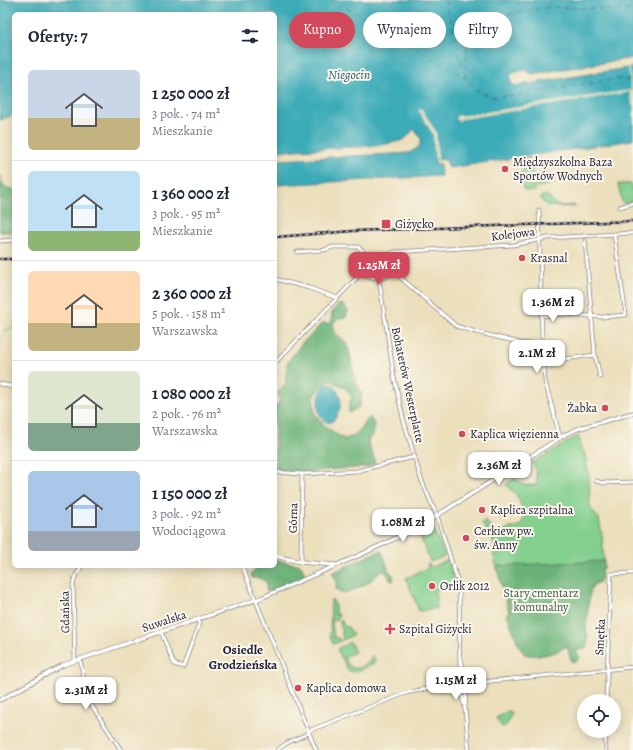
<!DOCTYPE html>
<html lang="pl">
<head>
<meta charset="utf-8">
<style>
  body { margin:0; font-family:Alegreya,serif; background:#f6f6f7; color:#1f2937; height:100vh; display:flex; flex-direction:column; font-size:15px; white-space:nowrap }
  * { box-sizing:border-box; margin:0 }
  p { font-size:13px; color:#747a83 }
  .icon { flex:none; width:22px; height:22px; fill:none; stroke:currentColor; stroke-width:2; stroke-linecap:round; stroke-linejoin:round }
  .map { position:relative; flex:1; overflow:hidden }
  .details { position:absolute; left:12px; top:12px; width:265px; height:556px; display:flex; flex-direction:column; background:#fff; border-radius:6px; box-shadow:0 2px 10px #0003 }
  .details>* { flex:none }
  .banner { position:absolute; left:289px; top:12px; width:284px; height:36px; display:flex; gap:8px }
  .fabs { position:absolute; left:577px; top:694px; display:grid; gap:8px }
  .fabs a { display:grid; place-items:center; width:44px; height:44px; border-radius:50%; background:#fff; box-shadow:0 2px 10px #0003; font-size:20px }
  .price { position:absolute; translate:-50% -34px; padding:0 9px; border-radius:8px; background:#fff; color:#222; font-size:13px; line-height:26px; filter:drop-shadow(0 1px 2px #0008) }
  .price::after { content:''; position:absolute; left:50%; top:24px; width:12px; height:9px; margin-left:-6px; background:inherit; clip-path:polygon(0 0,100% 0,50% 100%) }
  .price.active { background:#d1495b; color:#fff }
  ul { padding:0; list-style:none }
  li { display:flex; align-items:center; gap:12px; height:100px; padding:0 16px }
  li+li { border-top:1px solid #e0e1e3 }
  li span { display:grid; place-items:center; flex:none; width:112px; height:80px; border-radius:6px; color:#555 }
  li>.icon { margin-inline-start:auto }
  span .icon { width:48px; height:48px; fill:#fffc; stroke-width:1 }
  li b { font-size:17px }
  h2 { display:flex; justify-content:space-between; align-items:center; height:48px; padding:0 16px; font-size:17px }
  .tag { padding:0 14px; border-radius:18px; background:#fff; box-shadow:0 2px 10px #0003; font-size:14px; line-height:36px }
  .tag.active { background:#d1495b; color:#fff }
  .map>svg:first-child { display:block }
  .green { fill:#83cf8d; stroke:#527864 }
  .forest { fill:#6ab278; stroke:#466a5a }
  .water { fill:#3aabb7; stroke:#2e6679 }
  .pier { fill:#ebdfbc }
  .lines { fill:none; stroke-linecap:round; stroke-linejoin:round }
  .stream { stroke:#3aabb7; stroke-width:1 }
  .ferry { stroke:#2c596d; stroke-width:1; stroke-dasharray:5 4; stroke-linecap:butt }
  .minor-casing { stroke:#86807c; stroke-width:4.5 }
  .tertiary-casing { stroke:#86807c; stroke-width:5 }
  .minor { stroke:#fff; stroke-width:3 }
  .tertiary { stroke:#fff; stroke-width:3.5 }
  .rail-casing { stroke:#22223b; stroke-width:2.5 }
  .rail { stroke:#fbf7ec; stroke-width:1; stroke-dasharray:3; stroke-linecap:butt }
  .poi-dot { fill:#d1495b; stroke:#fbf7ec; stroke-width:1.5 }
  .labels { text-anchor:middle; stroke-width:4; stroke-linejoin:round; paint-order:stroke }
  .poi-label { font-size:12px; fill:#22223b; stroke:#fbf7ec; text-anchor:start }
  .street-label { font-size:12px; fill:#22223b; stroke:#fbf7ec }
  .park-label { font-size:12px; fill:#3f5654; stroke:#fbf7ec }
  .water-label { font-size:13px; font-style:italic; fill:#2c596d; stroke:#fbf7ec }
  .neighbourhood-label { font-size:13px; font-weight:bold; fill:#22223b; stroke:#fbf7ec }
</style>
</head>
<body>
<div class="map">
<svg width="633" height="750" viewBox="0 0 633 750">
  <rect width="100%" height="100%" fill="#fbf7ec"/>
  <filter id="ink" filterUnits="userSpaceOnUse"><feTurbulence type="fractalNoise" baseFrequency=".025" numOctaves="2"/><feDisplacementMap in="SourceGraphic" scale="8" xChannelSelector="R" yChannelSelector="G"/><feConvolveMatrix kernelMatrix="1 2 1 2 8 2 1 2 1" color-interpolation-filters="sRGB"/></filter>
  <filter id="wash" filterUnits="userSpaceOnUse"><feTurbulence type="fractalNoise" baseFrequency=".012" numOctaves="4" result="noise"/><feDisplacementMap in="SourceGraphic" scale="16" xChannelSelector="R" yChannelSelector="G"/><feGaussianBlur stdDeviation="0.9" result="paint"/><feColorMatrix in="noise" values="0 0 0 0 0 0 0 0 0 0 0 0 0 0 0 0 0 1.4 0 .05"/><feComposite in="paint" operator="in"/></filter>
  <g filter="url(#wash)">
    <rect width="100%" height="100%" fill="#ebdfbc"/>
    <!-- green -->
    <g class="green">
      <polygon points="530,158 535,191 526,191 523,189 520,173 523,172 522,160"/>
      <polygon points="548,175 549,185 537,187 535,177"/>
      <polygon points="618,184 632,184 633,201 624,204 622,202"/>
      <polygon points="547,195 558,206 574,205 576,207 547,206 540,199 542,196"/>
      <path d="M389,259L395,264C393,271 385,278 376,277C374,276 373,275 371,274L370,270Z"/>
      <path d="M578,436L585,456L589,476L590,507L599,519L602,535L604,561L584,563L510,615L493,554L497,553L492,538L482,523L486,521L495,533L521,525C528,515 519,502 515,492L511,490L506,484L515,478L524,485H537L536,469L532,463Z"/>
      <polygon points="433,528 445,556 430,562 419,533"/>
      <polygon points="448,560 456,587 435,590 437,608 419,611 406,578 429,567 427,564 429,564 431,567"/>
      <polygon points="332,599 335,604 335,614 338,614 339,616 337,620 332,621 334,638 339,638 341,641 333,644 330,637 331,600"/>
      <polygon points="341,619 344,626 348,627 353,635 343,640 340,621"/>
      <path d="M350,642L355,652L344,657L349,666H351L353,668C358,669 366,665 370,661V658L373,656L375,660L374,663C366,667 356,675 348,670L337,649Z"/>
      <polygon points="508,711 510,711 512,713 505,727 502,727 496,718"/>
    </g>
    <!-- forest -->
    <g class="forest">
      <polygon points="0,174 3,186 14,190 14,232 0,232"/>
      <path d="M340,304L344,305L348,311L346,317L338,319L333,324L336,334L344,340L349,350L355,380L362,395L359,407L349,413V404L352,397C348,387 338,384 328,380L320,387L313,397L315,414L325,426L344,439C362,435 358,427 370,417L375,426L373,435L368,440C369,451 374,453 375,464L368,467L304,472L275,470V405L279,404L280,399L278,392L285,385L287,363L302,343L312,334L322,323L330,324L332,320C331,313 333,308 340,304Z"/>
      <path d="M379,551H382L389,571C393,574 394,576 393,581L390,580L387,573L383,571C378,573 377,576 373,579C364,586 351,593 340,593L336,589L337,581L332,573Z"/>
      <path d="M275,560L301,565L305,575C297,584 280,589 268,592L266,590L267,582L259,578H252L251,574L259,566H275Z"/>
      <path d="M604,561V568L601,569L602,576L600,582L593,585L590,592L586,627L588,639L587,648L576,651L580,657L577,661L572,662C569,656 569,651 567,646C554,654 539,658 524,654L518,644L507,614L509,612L497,568L498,566Z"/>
    </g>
    <!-- water -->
    <g class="water">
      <polygon points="0,0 633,0 633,58 532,74 524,70 513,73 510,75 510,81 515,86 633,67 633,140 449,168 446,160 435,159 435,164 440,163 441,176 276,185 277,169 275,168 275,162 278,162 278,160 409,153 419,147 421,139 414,129 405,139 400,141 377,146 275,151 275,14 14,14 14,115 0,120"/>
      <path d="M325,384L333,385C335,388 339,392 340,396C342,405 339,418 330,423C313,420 317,394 325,384Z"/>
    </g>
    <!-- pier -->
    <g class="pier">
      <polygon points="628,65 629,65 633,90 633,110 630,92 461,119 459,121 456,119 456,117 458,115 460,116 631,90"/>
      <polygon points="419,109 422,110 436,132 438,159 435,159 433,134 419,111"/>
    </g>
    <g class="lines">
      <!-- stream -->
      <polyline class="stream" points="0,340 3,337 6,330 14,326"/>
      <!-- ferry -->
      <g class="ferry">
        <polyline points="330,0 363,16 466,78 479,92 493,97 511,96 615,79 633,80"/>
        <polyline points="445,0 465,76"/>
        <polyline points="466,78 467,40 474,28 491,17 550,7 633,10"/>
      </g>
    </g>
  </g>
  <g filter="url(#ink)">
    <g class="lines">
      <!-- minor casing -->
      <g class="minor-casing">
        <g id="minor">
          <polyline points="620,207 633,203"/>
          <polyline points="539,210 542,338 545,381 560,437"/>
          <polyline points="585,240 595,355 600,377"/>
          <polyline points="0,241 14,240"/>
          <polyline points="297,252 324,250 333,247 358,247 362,250 372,263"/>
          <polyline points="393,271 456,326 476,332 521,343 542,345"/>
          <path d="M362,272C381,288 407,269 394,252"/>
          <polyline points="275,279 309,288 337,298"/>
          <polyline points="379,279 394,377 403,418 421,479 437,516 459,585 460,676 457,684 460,688 465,709"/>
          <polyline points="541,316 564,314 602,317 626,315 614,234"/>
          <polyline points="543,362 595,355"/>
          <polyline points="275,363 368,266 380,258 394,252 513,245 548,238 633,233"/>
          <polyline points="275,472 302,474 357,471 414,457"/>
          <polyline points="596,481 603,483 633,482"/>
          <polyline points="301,562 302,474"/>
          <polyline points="242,566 316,750"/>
          <polyline points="161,632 174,664 183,667 199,624 198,620"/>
          <polyline points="80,659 86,690 90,703 121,750"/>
          <polyline points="461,659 466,678 469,683 466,689 465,709 469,750"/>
          <polyline points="75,660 73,585 75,577 82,566"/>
          <polyline points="469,681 485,681"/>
          <polyline points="439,686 459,687"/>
          <polyline points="468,687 491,681 633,667"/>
          <polyline points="606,701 611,574 633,573"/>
          <polyline points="308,731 406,693 458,682"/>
          <polyline points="605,731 606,750"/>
          <polyline points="277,750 287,743 309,733"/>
        </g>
      </g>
      <!-- tertiary casing -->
      <g class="tertiary-casing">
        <g id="tertiary">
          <polyline points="0,384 14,387"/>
          <polyline points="275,556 301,562 335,565"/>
          <polyline points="0,700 63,665 261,598 360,555 409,532 430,520 566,434 580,428 633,413"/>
        </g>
      </g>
      <!-- minor -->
      <use href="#minor" class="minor"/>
      <!-- tertiary -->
      <use href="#tertiary" class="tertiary"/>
      <!-- rail casing -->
      <g class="rail-casing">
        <g id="rail">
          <polyline points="275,237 353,231 633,221"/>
          <polyline points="0,259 14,259"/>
        </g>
      </g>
      <!-- rail -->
      <use href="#rail" class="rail"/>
    </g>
  </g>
  <!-- markers -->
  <g class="poi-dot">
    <circle cx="505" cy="169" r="4"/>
    <rect x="381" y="219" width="10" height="10" rx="2"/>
    <circle cx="522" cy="258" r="4"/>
    <circle cx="605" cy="408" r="4"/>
    <circle cx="462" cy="434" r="4"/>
    <circle cx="482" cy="510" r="4"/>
    <circle cx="466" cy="538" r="4"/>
    <circle cx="432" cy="586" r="4"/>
    <path d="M388 623h4v4h4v4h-4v4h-4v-4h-4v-4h4z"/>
    <circle cx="298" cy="688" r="4"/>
  </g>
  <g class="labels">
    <!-- poi labels -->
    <g class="poi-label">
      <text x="513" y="166">Międzyszkolna Baza<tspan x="513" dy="14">Sportów Wodnych</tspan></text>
      <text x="395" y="228">Giżycko</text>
      <text x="530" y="262">Krasnal</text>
      <text x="597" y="412" text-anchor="end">Żabka</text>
      <text x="470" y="438">Kaplica więzienna</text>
      <text x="490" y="514">Kaplica szpitalna</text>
      <text x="474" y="535">Cerkiew pw.<tspan x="474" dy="14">św. Anny</tspan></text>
      <text x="440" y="590">Orlik 2012</text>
      <text x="399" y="633">Szpital Giżycki</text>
      <text x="306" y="692">Kaplica domowa</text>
    </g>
    <!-- street labels -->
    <g class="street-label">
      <text transform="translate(513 234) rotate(-7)" y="4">Kolejowa</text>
      <text transform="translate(408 385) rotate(78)" y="4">Bohaterów Westerplatte</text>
      <text transform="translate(293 518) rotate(-89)" y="4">Górna</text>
      <text transform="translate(65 612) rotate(-91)" y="4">Gdańska</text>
      <text transform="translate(164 621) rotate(-18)" y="4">Suwalska</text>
      <text transform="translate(600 637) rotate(-87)" y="4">Smętka</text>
    </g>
    <!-- park labels -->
    <g class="park-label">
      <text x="541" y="597">Stary cmentarz<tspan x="541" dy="14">komunalny</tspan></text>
    </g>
    <!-- water labels -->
    <g class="water-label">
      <text x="349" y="79">Niegocin</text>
    </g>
    <!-- neighbourhood labels -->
    <g class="neighbourhood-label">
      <text x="243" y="654">Osiedle<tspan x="243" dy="15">Grodzieńska</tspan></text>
    </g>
  </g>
</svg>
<div class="fabs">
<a><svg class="icon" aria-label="locate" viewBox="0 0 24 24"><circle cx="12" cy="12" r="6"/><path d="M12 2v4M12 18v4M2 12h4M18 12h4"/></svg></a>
</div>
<b class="price active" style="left:379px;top:286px">1.25M zł</b>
<b class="price" style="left:553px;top:323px">1.36M zł</b>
<b class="price" style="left:537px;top:374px">2.1M zł</b>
<b class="price" style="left:499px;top:486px">2.36M zł</b>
<b class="price" style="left:403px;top:543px">1.08M zł</b>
<b class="price" style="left:456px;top:701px">1.15M zł</b>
<b class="price" style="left:86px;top:711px">2.31M zł</b>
<div class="banner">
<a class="tag active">Kupno</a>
<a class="tag">Wynajem</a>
<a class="tag">Filtry</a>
</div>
<section class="details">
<h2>Oferty: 7<svg class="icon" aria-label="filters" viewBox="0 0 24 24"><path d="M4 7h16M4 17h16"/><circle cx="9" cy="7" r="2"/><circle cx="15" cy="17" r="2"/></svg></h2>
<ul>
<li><span style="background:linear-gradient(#c9d6e8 60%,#c2b280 0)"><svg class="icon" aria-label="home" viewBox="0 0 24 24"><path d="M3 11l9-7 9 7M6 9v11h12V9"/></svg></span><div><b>1 250 000 zł</b><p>3 pok. · 74 m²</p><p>Mieszkanie</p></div></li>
<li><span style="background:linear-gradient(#bfe0f5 75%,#8fb573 0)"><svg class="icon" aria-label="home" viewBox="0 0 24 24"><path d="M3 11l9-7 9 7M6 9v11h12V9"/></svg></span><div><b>1 360 000 zł</b><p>3 pok. · 95 m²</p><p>Mieszkanie</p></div></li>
<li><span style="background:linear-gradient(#ffd9b3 65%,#c2b280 0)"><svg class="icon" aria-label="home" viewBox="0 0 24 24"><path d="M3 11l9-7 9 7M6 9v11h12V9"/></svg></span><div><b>2 360 000 zł</b><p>5 pok. · 158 m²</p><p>Warszawska</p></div></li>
<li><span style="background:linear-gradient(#dfe7d0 65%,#7fa58c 0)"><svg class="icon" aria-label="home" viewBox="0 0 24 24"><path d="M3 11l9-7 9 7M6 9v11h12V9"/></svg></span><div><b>1 080 000 zł</b><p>2 pok. · 76 m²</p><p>Warszawska</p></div></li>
<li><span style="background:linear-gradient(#a9c7e8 75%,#9aa5b1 0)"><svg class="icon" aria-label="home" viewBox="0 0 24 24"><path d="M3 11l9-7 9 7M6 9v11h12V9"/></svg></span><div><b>1 150 000 zł</b><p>3 pok. · 92 m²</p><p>Wodociągowa</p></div></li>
</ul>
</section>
</div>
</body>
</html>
